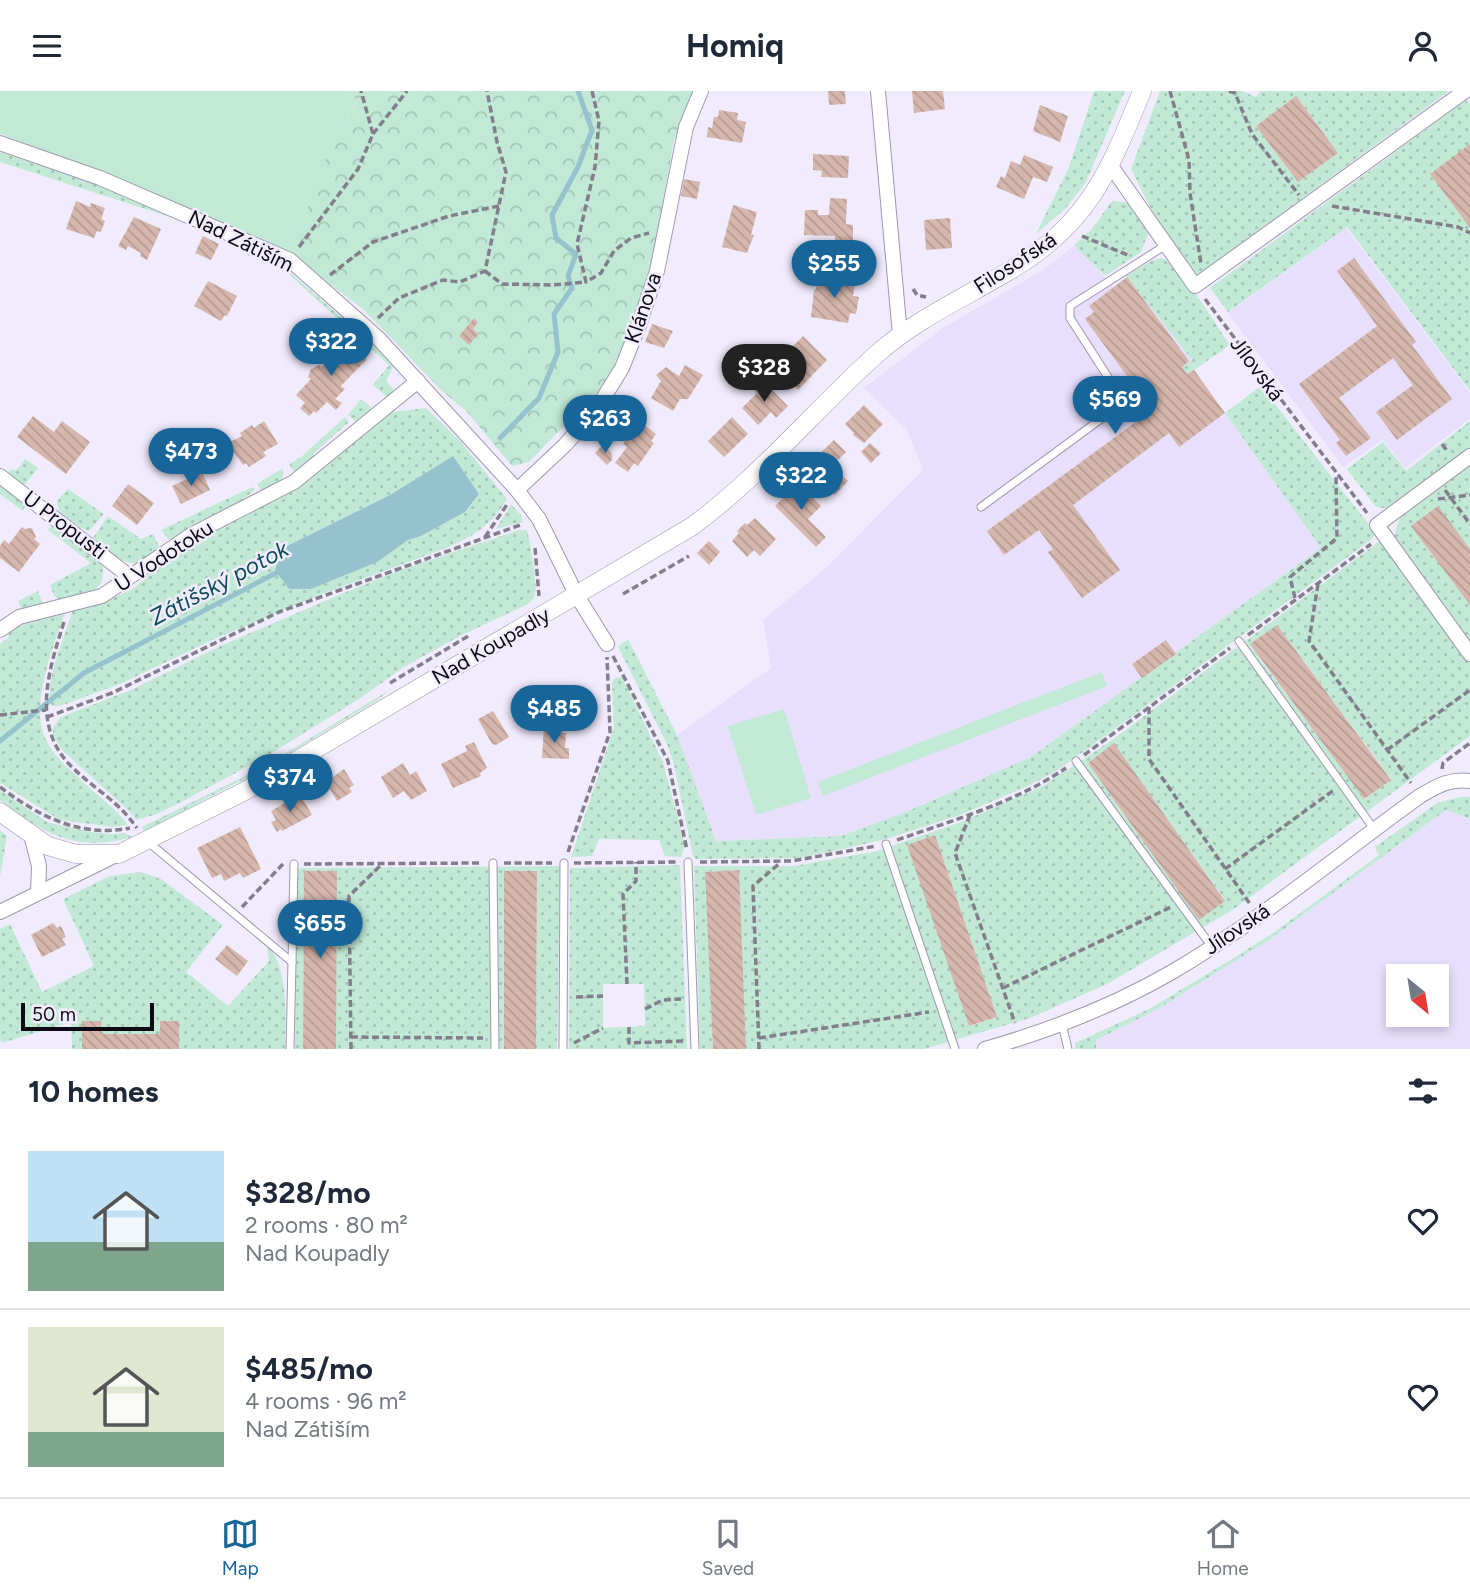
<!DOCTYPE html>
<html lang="en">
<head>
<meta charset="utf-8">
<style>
  body { margin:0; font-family:Figtree,sans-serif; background:#f2f2f3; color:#1f2937; height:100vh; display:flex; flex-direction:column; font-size:26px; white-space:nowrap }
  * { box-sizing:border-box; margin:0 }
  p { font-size:23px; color:#747a83 }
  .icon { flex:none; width:38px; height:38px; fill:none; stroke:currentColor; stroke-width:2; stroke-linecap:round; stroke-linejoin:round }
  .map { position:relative; height:958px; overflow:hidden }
  .panel { display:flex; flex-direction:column; background:#fff; flex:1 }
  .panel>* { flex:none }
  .needle { width:46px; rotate:150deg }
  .buttons { position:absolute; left:1386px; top:873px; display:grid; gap:14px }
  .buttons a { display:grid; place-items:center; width:63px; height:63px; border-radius:0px; background:#fff; box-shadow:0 4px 10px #0003; font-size:35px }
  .scale { position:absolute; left:21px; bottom:18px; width:133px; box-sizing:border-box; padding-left:7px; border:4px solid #0e0b14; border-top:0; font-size:19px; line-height:24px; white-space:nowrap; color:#0e0b14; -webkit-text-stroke:5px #f1ecfd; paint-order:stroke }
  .price { position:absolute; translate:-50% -60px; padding:0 16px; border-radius:24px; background:#186699; color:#fff; font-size:23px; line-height:46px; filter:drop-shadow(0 2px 4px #0008) }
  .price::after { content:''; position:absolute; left:50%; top:42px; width:21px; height:16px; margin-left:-10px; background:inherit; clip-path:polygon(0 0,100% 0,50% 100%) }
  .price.selected { background:#222; color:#fff }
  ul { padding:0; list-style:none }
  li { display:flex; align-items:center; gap:21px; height:175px; padding:0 28px }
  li+li { border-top:2px solid #e0e1e3 }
  li span { display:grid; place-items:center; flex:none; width:196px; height:140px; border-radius:0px; color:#555 }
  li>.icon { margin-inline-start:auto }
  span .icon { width:84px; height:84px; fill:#fffc; stroke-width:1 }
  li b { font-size:30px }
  h2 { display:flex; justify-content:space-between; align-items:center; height:84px; padding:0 28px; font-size:30px }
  header { display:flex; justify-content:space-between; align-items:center; height:91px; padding:0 28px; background:#fff; font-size:32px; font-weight:700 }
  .tabs { display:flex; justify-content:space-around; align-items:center; height:98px; border-top:2px solid #e0e1e3; background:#fff; font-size:19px; color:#747a83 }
  .tabs a { display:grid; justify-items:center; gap:4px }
  .tabs .selected { color:#186699 }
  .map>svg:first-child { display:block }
  .built { fill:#e7dffb; fill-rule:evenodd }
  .grass { fill:url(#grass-dots); fill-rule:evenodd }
  .forest { fill:url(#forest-crowns); fill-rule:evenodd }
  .pitch { fill:#c1e9d5 }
  .water { fill:#96c2ce }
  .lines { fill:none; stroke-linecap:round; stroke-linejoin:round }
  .stream { stroke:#96c2ce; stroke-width:5 }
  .building { fill:url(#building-back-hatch) }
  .service-casing { stroke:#9f97b1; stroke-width:9 }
  .minor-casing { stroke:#9f97b1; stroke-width:16 }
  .tertiary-casing { stroke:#9f97b1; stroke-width:19 }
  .path { stroke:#827e8b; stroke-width:3.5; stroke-dasharray:7 3.5; stroke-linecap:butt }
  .service { stroke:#fff; stroke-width:7 }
  .minor { stroke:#fff; stroke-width:14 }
  .tertiary { stroke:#fff; stroke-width:18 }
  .labels { text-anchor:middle; stroke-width:5; stroke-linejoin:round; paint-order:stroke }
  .street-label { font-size:21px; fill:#0e0b14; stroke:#f1ecfd }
  .water-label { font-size:23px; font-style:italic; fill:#0e4e5b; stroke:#f1ecfd }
</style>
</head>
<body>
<header><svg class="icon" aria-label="menu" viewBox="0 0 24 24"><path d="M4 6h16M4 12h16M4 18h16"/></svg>Homiq<svg class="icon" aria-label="person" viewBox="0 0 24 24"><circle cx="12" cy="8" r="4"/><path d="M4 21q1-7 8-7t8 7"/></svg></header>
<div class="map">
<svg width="1470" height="958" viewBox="0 0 1470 958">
  <defs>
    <pattern id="grass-dots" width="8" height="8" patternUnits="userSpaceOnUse" patternTransform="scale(1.75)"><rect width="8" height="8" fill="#c1e9d5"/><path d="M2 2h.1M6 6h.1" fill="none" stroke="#a5c6b6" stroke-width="1.8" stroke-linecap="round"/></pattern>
    <pattern id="forest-crowns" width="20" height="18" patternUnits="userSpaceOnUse" patternTransform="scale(1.75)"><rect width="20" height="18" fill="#c1e9d5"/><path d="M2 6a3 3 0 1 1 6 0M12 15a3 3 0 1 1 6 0" fill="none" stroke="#a5c6b6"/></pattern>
    <pattern id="building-back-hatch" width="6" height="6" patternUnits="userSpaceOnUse" patternTransform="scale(1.75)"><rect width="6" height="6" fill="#d6b7ad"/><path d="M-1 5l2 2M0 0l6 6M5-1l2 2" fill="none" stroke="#b69c94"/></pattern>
  </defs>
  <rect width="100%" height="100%" fill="#f1ecfd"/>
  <!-- built -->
  <g class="built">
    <polygon points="1346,137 1470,302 1470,328 1405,377 1383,348 1343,376 1228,222"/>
    <polygon points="1075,154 1114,196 1128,187 1192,270 1181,278 1194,279 1321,457 1031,666 906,721 841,745 716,750 677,644 771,577 763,529 827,476 923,379 907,339 864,297 943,237 1043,179"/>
    <path d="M1446,719L1470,728V958H1096L1095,950L1156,919L1277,844ZM1398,886H1437V924H1398Z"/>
  </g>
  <!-- grass -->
  <g class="grass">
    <polygon points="1094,0 1125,0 1086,91 1066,117 1036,143 1069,76"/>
    <path d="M1160,0H1242L1256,6L1260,0H1449L1196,185L1154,124L1131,78ZM1296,5L1338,62L1298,91L1256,35Z"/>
    <polygon points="1466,9 1470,13 1470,54 1430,83 1470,137 1470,300 1347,136 1228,221 1210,197"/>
    <polygon points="0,61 87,87 194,133 193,136 173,127 0,71"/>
    <polygon points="1112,110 1130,112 1149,140 1141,161 1105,185 1074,154 1091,139"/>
    <polygon points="243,159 285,177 377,258 393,276 386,290 396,301 387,306 373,294 389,274 284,179 240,161"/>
    <path d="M1162,167C1181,175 1216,234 1230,254L1194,279L1184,283L1180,278L1192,269L1126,185L1151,170Z"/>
    <polygon points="1261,295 1373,439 1375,444 1372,448 1104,646 1055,681 1028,695 960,724 886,748 843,758 801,767 696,768 693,765 674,674 667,653 618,556 628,548 677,644 716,750 841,745 906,721 1031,666 1321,457 1225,322"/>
    <polygon points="361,308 371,316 371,320 356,331 348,324"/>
    <path d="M426,317L460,350L507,408C493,432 475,445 449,456L322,503L210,550L120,593L60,615H52C42,595 67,540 73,518L97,514L133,498L170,464L353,351L392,321ZM453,366L479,403L465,421L421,445L408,449L285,456L390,404Z"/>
    <polygon points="345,326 349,331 314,362 315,367 299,380 294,380 289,373 300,367"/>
    <polygon points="1470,330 1470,359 1391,418 1376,416 1347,378 1383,351 1406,380"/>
    <polygon points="25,368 38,377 24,395 21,395 8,383 10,379 18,378"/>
    <polygon points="1470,373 1470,555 1394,451 1396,438 1400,427"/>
    <polygon points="283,377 282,391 262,401 257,393"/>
    <polygon points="0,393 26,413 23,420 0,403"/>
    <polygon points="252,396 255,399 243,408 243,410 170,450 161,439"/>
    <path d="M68,398L104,423L89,440C75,434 58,428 57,410Z"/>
    <polygon points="511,413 521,424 523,431 496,438"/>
    <path d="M108,425L141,448L153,443L161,459C155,463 148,468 142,471C125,477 103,458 93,447Z"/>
    <polygon points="52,434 100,468 103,478 102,490 95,500 64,510 58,509 54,504 50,494 91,472 48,439"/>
    <path d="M519,439H527C530,450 538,495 535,504C534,509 532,509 528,513L460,545L404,576L359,608L267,665L189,707L157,723L136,729L130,721L61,658L53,643V636L61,626L131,599L220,555L334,506L400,479Z"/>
    <path d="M1380,450L1470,571V645L1234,818L1107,893L1030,927L924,958H746L738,779L706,781L713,958H700L694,775H794L877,760L961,731L1043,695L1112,649ZM1277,534L1391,688L1365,708L1260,568ZM1114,653L1225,809L1199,828L1088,672ZM935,744L997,926L970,935L908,754Z"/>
    <polygon points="38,500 43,513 22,519 18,510"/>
    <path d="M66,519C54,552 31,612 44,645C51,661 65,675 78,686C95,703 114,715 128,734L113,736L60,729L0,692V553L9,546L7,542C26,531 44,523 66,519Z"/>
    <polygon points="622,586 663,671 685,754 681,766 665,765 659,749 599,748 592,765 571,766 614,637 612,591 615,587"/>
    <polygon points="391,598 376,610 256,682 144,740 142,736 263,676"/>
    <path d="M0,699L47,731L90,741L110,743L124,742L132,746C77,762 43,743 0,709Z"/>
    <polygon points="1460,706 1470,706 1470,728 1446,719 1272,847 1156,919 1096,949 1096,958 1075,958 1075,952 1149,918 1232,868 1273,842 1379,764 1375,756 1437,712"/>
    <polygon points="0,739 7,745 0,786"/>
    <path d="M680,774L687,958H569L570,777ZM644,893L645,935L603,937V893Z"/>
    <polygon points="560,775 557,958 536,958 537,781 504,958 336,958 336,780 304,780 303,958 295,958 297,781 300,777"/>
    <path d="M141,781L161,788L223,834L186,881L228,915L269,870L267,852C290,881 285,924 285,958H179V930H160V943H102L101,930H83L82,958H72L71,931L2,952L0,948V838L10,833L42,901L94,875L63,808L110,785Z"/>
  </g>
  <!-- forest -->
  <path class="forest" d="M351,0H693L674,49L650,184L628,242L607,291L529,371L512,375L466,320L442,300L363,218L284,159L318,98L312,93L356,10ZM474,228L478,231L473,238L478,243L469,253L459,245Z"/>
  <!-- pitch -->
  <g class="pitch">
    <polygon points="0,0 351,0 356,9 313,93 319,97 284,159 119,87 0,43"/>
    <polygon points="1102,581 1107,595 823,705 818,691"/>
    <polygon points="784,618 811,707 756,724 728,635"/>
  </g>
  <!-- water -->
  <polygon class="water" points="453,365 479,403 465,421 421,445 408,449 377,471 311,498 289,498 275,479 285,456 390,404"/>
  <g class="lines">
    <!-- stream -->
    <g class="stream">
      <polyline points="570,192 568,185 576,163 556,147 552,124 578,76 592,39 578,0"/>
      <polyline points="500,347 539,307 558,261 554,223 572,197 571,194"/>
      <polyline points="0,650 84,582 280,480"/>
    </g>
  </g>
  <!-- building -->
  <g class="building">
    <polygon points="828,0 845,0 846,13 829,14"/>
    <polygon points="912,0 943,0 945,18 914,22"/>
    <polygon points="1296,5 1338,62 1298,91 1256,35"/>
    <polygon points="1040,14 1068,25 1060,51 1033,40"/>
    <polygon points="719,19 738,22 737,29 746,31 742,52 707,46 708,36 712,37 714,26 718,26"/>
    <polygon points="1470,53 1470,137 1430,83"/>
    <polygon points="813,63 849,65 848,87 821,86 822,80 813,79"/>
    <polygon points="1024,64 1053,76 1047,91 1033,86 1024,108 996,96 1001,85 1005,87 1011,70 1020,74"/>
    <polygon points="684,88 700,91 697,108 681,105"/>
    <polygon points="830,107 847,108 846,133 853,134 853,161 835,161 835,145 804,144 805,119 818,119 818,124 829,124"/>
    <polygon points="76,110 90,116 91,112 105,117 101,128 105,130 101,141 97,140 94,147 66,138"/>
    <polygon points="733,114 757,121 751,144 754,144 747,162 722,156"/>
    <polygon points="134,126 161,138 147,169 140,165 141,162 128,155 126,159 118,155"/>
    <polygon points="950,127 952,157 926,159 924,129"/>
    <polygon points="203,145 219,153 211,169 195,162"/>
    <polygon points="1354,167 1416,251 1412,254 1452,308 1397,349 1376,321 1413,294 1393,267 1339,307 1371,347 1346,365 1336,352 1340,349 1299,293 1377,235 1337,180"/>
    <polygon points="1127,186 1189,270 1182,276 1187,283 1194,279 1225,322 1179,356 1169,342 1073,414 1120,479 1082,507 1048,461 1053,458 1039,439 1004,464 987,440 1152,319 1085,228 1094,221 1089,215"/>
    <polygon points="835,187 852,191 855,194 853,205 859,206 856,223 850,222 848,232 811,226 814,199 816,198 818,188 832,190"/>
    <polygon points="208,190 237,205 227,225 225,224 221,230 194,215"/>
    <polygon points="474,227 478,231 473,238 478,243 469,254 459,245"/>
    <polygon points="652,233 673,240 664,257 645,251"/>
    <polygon points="343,245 367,268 341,295 345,298 335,308 342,312 336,319 327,311 316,322 314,320 309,325 300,317 305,312 296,304 311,288 308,286 311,278 319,274 322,276 336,261 332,256"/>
    <polygon points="803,245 827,269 798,299 774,274"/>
    <polygon points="685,274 703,284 688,308 680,308 673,320 651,307 661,290 656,284 666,276 679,285"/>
    <polygon points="763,290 788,315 776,327 771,321 758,334 742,317 757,302 754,299"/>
    <polygon points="864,314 883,333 864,352 853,344 854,342 845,333"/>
    <polygon points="33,325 54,341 62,330 90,351 66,383 17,346"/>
    <polygon points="732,326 748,343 724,366 708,350"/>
    <polygon points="264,330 278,353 263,361 266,365 249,376 246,372 243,374 230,356 230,351 242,345 240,342 252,334 254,337"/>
    <polygon points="643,333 656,343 651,350 654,352 638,375 634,372 628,381 615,372 627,356 623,353 630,343 634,346"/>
    <polygon points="834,349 846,361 832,375 848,390 835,404 807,375"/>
    <polygon points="870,352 881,362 871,372 861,361"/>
    <polygon points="604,353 612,363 612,369 607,374 595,362"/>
    <polygon points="202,381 210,399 181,413 172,395"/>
    <polygon points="798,392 821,415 808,428 826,446 816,456 775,415 782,408 781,402 785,398 790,399"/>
    <polygon points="128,393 154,412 137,434 112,415"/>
    <polygon points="1438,415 1470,458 1470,514 1411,435"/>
    <polygon points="755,427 776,448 760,465 754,459 747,466 732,450 739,442 737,440 745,432 747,434"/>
    <polygon points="22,436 25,438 32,437 36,446 34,448 40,453 19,481 0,467 0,455 4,449 9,453"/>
    <polygon points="709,450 720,461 709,474 697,462"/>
    <polygon points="1277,534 1391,689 1364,708 1250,553"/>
    <polygon points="1166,549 1176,563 1142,587 1132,573"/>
    <polygon points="493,620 509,646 496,654 492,653 478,628"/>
    <polygon points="544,635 554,636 553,641 566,642 565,657 569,657 569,668 542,667"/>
    <polygon points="474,651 487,677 480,682 481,685 453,697 441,673 467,660 465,655"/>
    <polygon points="1114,652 1225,810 1199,829 1088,672"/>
    <polygon points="403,672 410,684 416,680 427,700 411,709 404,700 393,707 381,686"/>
    <polygon points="344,678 354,694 349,697 352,701 337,710 326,691"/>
    <polygon points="300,703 312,724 282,740 281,738 277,741 271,731 276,729 271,720"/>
    <polygon points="240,736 261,778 243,787 240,782 224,790 221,783 212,787 197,757"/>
    <polygon points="935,744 997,926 969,935 907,754"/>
    <polygon points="739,779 746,958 713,958 705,781"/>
    <polygon points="304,780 337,780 336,958 303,958"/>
    <polygon points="504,780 537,780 536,958 504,958"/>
    <polygon points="53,832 57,837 61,835 66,846 62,848 66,854 42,866 31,844"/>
    <polygon points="227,854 248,870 237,885 215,868"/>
    <polygon points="82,930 101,930 102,943 160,943 160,930 179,930 179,958 82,958"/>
  </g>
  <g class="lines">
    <!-- service casing -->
    <g class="service-casing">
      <g id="service">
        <polyline points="981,416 1124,311 1070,227 1070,215 1166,154"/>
        <polyline points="1239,550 1374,738"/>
        <polyline points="1076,670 1212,856"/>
        <polyline points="147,750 292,871 290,958"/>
        <polyline points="886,753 955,958"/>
        <polyline points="688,771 695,958"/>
        <polyline points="493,772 495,958"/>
        <polyline points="292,871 294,773"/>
        <polyline points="1062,933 1068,958"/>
        <polyline points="563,958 564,772"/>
      </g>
    </g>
    <!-- minor casing -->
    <g class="minor-casing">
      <g id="minor">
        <polyline points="878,0 900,244"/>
        <polyline points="0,52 100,87 290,169 378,247 517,399 539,428 577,505 607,553"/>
        <polyline points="1111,75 1195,195 1465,0"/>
        <polyline points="1470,365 1377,434 1470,563"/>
        <polyline points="0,385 129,485"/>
        <polyline points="517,399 565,354 596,319 622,277 639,234 657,180 686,36 701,0"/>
        <polyline points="0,539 19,526 102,505 191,444 294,391 418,290"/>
        <polyline points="31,743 39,775 38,802"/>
        <polyline points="0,821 118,763"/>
        <path d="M985,958C1048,940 1115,914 1172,881C1260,830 1338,764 1420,705C1437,695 1450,687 1470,690"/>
      </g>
    </g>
    <!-- tertiary casing -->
    <g class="tertiary-casing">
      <path id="tertiary" d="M0,721L48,755L76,763H119L245,700L691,436C760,386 815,318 878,262C919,226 968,205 1014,177C1090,131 1110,78 1142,0"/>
    </g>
    <!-- path -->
    <g class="path">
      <polyline points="592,0 599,30 595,76 577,153 586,191 601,182 614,160 631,147 649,142"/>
      <polyline points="1170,0 1189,69 1190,102 1201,173"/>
      <polyline points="1229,0 1235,2 1252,43 1299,104"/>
      <polyline points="373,43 407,0"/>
      <polyline points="1332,115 1458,136 1470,142"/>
      <polyline points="1082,145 1130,165"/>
      <polyline points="299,156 358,78 373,43 361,0"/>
      <polyline points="485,180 502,193 552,194 586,191"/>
      <polyline points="330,184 373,151 449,125 499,115"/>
      <polyline points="913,198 917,204 926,206"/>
      <polyline points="1205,208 1367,422"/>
      <polyline points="378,227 399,207 443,189 460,191 485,180 506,81 497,51 487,0"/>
      <polyline points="1442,353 1448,361"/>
      <polyline points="1445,399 1470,433"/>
      <polyline points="1438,408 1470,404"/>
      <polyline points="485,446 508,412"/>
      <polyline points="535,457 539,505"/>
      <polyline points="1318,493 1309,550 1411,692"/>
      <polyline points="623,503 689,465"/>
      <polyline points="1295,507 1290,486 1337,447 1336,384"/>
      <path d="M64,531C48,581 30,637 74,678C97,700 117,709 137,737"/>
      <polyline points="1248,544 1371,453"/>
      <polyline points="613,565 668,670 687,759"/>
      <polyline points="390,592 470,544"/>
      <polyline points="1149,616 1149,668 1250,813"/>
      <polyline points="0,624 46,619"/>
      <polyline points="47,626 112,602 279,521 523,433"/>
      <polyline points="1387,659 1470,599"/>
      <polyline points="1084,664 1230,557"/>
      <polyline points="1442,678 1443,672 1470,652"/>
      <path d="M0,696C39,725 79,747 130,737"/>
      <polyline points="970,724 955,762 1015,932"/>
      <path d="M897,749C954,729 1016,711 1066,677"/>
      <polyline points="568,761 610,641 607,566"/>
      <polyline points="700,771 792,770 876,755"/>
      <polyline points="504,772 552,772"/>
      <polyline points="574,772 678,771"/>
      <polyline points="304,773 482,772"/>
      <polyline points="1225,778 1334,699"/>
      <polyline points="242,816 283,773"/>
      <polyline points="627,893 623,803 636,790 636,771"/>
      <polyline points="1003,897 1171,816"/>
      <polyline points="576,906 603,905"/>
      <polyline points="645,918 663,909 681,908"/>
      <polyline points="629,936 629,952 685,950"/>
      <polyline points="351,946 483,947"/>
      <polyline points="759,947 929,921"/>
      <polyline points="574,952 603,937"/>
      <polyline points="351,958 349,805 383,772"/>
      <polyline points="759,958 753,795 780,772"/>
    </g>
    <!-- service -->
    <use href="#service" class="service"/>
    <!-- minor -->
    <use href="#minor" class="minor"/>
    <!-- tertiary -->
    <use href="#tertiary" class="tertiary"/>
  </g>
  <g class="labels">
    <!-- street labels -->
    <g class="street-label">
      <text transform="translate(241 150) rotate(26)" y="7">Nad Zátiším</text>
      <text transform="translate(1015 172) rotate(-33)" y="7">Filosofská</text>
      <text transform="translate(643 217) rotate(-71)" y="7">Klánova</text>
      <text transform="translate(1257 278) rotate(53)" y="7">Jílovská</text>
      <text transform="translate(65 434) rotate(37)" y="7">U Propusti</text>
      <text transform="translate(164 465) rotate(-33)" y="7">U Vodotoku</text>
      <text transform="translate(491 555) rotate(-30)" y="7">Nad Koupadly</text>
      <text transform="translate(1237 838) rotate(-34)" y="7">Jílovská</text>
    </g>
    <!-- water labels -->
    <g class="water-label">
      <text transform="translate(219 492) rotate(-28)" y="8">Zátišský potok</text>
    </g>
  </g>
</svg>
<div class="buttons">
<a><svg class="needle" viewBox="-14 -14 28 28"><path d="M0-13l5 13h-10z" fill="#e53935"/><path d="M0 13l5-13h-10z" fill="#747a83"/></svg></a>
</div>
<div class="scale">50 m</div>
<b class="price" style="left:834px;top:209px">$255</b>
<b class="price" style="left:331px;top:287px">$322</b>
<b class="price selected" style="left:764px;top:313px">$328</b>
<b class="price" style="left:1115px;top:345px">$569</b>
<b class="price" style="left:605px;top:364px">$263</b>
<b class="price" style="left:191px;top:397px">$473</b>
<b class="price" style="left:801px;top:421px">$322</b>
<b class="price" style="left:554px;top:654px">$485</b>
<b class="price" style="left:290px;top:723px">$374</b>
<b class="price" style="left:320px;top:869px">$655</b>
</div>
<section class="panel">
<h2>10 homes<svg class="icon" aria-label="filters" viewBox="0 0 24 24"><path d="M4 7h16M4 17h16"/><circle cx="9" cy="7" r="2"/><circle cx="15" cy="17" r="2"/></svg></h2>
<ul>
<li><span style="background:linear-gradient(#bfe0f5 65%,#7fa58c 0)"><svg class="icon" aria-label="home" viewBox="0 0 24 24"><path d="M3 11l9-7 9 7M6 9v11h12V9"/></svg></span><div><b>$328/mo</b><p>2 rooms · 80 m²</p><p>Nad Koupadly</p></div><svg class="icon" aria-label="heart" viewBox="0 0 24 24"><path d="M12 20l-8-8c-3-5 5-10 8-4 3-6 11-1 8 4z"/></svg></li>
<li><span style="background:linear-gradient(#dfe7d0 75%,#7fa58c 0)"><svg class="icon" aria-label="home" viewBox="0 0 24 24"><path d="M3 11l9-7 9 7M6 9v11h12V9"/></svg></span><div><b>$485/mo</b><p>4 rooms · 96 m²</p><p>Nad Zátiším</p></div><svg class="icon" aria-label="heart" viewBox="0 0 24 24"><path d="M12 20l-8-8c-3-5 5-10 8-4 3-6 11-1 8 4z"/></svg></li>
</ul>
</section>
<nav class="tabs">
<a class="selected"><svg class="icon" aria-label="map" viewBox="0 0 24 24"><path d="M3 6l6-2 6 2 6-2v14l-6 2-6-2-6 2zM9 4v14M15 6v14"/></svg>Map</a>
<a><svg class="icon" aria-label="saved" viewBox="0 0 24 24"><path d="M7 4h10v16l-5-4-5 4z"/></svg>Saved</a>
<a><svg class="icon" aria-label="home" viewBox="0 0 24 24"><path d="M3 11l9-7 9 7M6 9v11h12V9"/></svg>Home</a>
</nav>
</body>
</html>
